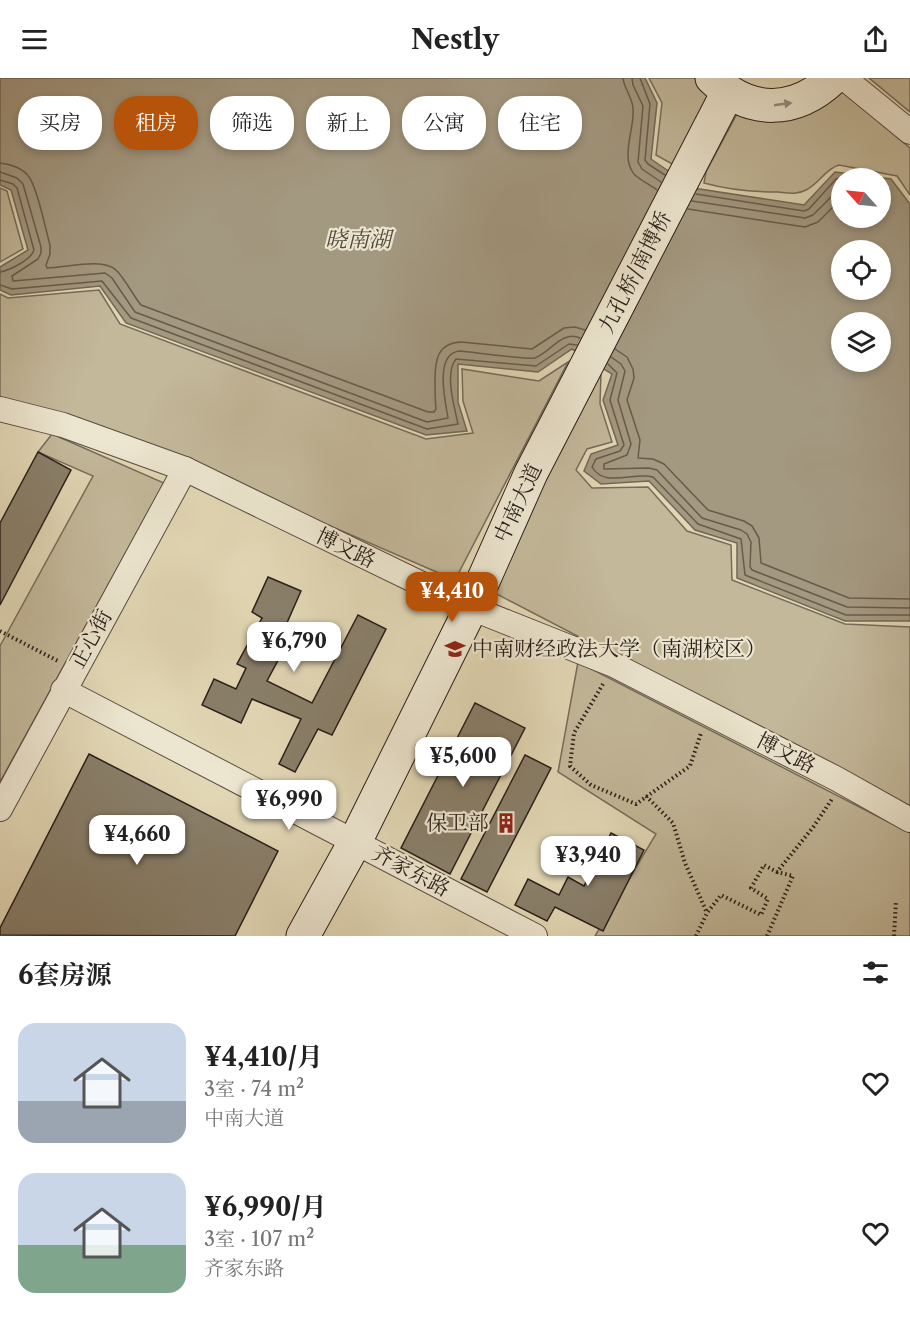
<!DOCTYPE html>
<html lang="zh">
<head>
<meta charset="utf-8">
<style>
  body { margin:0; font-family:"Libre Caslon Text","Noto Serif SC",serif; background:#f2f2f2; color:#222; height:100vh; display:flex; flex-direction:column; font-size:22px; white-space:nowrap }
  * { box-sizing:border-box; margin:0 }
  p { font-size:20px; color:#767676 }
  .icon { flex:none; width:33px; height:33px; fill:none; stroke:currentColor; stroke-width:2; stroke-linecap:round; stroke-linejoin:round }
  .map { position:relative; height:858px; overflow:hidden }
  .side { display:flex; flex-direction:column; background:#fff; flex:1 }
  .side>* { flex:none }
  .top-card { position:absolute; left:18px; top:18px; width:600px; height:54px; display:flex; gap:12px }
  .needle { width:39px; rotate:297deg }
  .fabs { position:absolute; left:831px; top:90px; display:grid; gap:12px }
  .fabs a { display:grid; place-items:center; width:60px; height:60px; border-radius:50%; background:#fff; box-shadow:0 3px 9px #0003; font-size:30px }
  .price { position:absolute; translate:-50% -51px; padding:0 14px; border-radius:12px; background:#fff; color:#222; font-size:20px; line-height:39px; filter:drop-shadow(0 2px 3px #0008) }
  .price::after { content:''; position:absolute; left:50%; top:36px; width:18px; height:14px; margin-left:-9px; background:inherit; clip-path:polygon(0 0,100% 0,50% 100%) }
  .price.selected { background:#b45309; color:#fff }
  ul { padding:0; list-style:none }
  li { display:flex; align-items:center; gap:18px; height:150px; padding:0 18px }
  li span { display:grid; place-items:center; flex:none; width:168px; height:120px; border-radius:18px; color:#555 }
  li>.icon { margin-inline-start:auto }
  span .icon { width:72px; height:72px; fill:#fffc; stroke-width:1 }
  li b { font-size:26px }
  h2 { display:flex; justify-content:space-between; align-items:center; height:72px; padding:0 18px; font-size:26px }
  .chip { padding:0 21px; border-radius:24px; background:#fff; box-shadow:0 3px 9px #0003; font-size:21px; line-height:54px }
  .chip.selected { background:#b45309; color:#fff }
  header { display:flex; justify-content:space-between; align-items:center; height:78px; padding:0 18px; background:#fff; font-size:27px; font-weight:800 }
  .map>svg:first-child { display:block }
  .green { fill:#c3b89a; stroke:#766c5a; stroke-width:1.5 }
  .water { fill:#a39880; stroke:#726857; stroke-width:1.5; fill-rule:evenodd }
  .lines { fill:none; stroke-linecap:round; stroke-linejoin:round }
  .shore { stroke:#665c4c; stroke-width:1.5 }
  .building { fill:#897f6a; stroke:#291f19; stroke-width:1.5 }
  .street-casing { stroke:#574d40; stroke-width:26 }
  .secondary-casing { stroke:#291f19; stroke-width:35 }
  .path { stroke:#291f19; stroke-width:4; stroke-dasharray:1.5 3; stroke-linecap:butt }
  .street { stroke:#ece5cf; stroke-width:24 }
  .secondary { stroke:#ece5cf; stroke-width:33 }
  .oneway { fill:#948c7d }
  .labels { text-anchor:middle; stroke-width:4.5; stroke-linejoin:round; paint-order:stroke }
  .street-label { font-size:21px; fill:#291f19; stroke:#ece5cf }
  .poi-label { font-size:21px; fill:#291f19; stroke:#ece5cf; text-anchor:start }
  .water-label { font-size:22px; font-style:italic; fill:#54493d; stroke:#ece5cf }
</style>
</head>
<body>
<header><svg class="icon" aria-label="menu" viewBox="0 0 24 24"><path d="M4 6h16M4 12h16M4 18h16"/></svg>Nestly<svg class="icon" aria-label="share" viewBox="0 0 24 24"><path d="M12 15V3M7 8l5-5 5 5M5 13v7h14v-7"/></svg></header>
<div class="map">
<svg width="910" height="858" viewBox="0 0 910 858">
  <rect width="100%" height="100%" fill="#e2d7b5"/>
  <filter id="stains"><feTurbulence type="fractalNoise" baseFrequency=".00333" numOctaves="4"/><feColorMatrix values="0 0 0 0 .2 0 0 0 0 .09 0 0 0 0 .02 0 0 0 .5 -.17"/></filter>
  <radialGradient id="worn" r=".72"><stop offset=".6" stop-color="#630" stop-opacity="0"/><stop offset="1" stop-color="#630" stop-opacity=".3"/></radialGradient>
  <!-- green -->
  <g class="green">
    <polygon points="649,0 694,0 710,16 674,87 656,77 662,25"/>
    <polygon points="869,0 910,0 910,34"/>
    <path d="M842,13L910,70V117L897,98L839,87C825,91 819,106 806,112C797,117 788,115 778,114C752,114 729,112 704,105L706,94L738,34C787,41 802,49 842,13Z"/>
    <polygon points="0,110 7,113 23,171 0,184"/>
    <polygon points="99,212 120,246 426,361 473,355 463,323 462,291 539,303 568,284 455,502 176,381 0,323 0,216 8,220"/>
    <polygon points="601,295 600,326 612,364 587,371 576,392 592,410 648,409 687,453 731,467 732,502 845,546 910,549 910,731 485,510"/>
    <polygon points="52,356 164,405 0,704 0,568 93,398 38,374"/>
    <polygon points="578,584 910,755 910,858 595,858 656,756 558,694"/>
  </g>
  <!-- water -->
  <path class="water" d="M0,0H645L657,25L651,81L693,110L804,127L835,94L891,101L910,126V543H845L737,500V465L695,452L649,403L601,406L584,393L591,376L618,367L603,322L612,296L572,271L538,294L458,286V324L467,353L426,357L126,245L100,208L11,217L0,212V189L28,172L11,112L0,107ZM842,100H880V140H842ZM842,172H880V212H842ZM842,244H880V284H842Z"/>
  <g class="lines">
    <!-- shore -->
    <g class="shore">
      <path d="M623,0C624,11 633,20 633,31C635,50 620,79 634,96C640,102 650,107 657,112"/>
      <polyline points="632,0 633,7 643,28 638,84 642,91 661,104"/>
      <polyline points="640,0 650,26 645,82 648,86 665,97"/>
      <path d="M0,85C10,86 23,90 29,99C38,111 45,150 50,167V176L46,187L47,190C66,190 102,179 116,192C126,202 132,216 141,227L428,334H434L436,331C435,322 435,312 435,302C435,283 437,265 461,264L532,271L564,250L575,249L585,252"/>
      <path d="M0,94L17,100L23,106L41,169V175L38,181L12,198L13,203L105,195L112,200L135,234L427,344L448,340C445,322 434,275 460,273C472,274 528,282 535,280C551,274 562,252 580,260"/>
      <path d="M0,102L13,106L17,110L34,172C31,182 10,192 0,194"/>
      <polyline points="696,116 804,133 809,131 836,101 842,100"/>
      <polyline points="692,123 805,140 813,137 842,108"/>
      <polyline points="688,131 805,149 818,144 842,120"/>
      <path d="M0,207L12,211L102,203L131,240L427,351L458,346C455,331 444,295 456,281L536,288L569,266L577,267"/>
      <polyline points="615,271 627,279 633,291 634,300 627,322 640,362 638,380 653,381 664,386 708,432 744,443 752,448 759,460 761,485 849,520 910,521"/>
      <polyline points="611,279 621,286 625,293 618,322 631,366 627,377 604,386 604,391 649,390 657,392 702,440 741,452 747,456 751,464 750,489 752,492 847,529 910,530"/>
      <path d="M608,286L617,295L610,322L624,367L620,373L596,381L592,389C604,410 633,394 653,399L698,446L741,461L745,497L846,537H910"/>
    </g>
  </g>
  <!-- building -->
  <g class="building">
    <polygon points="38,374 71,392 0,527 0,445"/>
    <polygon points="268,499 301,513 283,554 291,558 267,603 312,625 358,537 386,551 332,657 318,651 295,694 279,686 301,641 252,621 241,645 202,627 214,601 236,611 246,590 237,586 262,540 252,534"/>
    <polygon points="475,625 525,650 450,796 401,770"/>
    <polygon points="89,676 278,773 235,858 0,857 0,850"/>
    <polygon points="525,677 551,690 487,814 461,801"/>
    <polygon points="611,755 644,772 603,853 555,829 547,843 515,827 528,801 559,817 568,799 584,808"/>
  </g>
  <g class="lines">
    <!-- street casing -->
    <g class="street-casing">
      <g id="street">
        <polyline points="844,0 910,54"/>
        <polyline points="0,331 63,347 185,391 471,530 614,587 837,701 910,742"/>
        <polyline points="63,612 535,858"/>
        <polyline points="0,731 185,391"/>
      </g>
    </g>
    <!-- secondary casing -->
    <g class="secondary-casing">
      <g id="secondary">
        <path d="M712,0C750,37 795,36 833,0"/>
        <polyline points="303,858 355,764 471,530 531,395 728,14"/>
      </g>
    </g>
    <!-- path -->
    <g class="path">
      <polyline points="0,553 58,583"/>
      <polyline points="603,606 574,655 570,688 591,707 636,726 690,688 701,655"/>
      <polyline points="646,718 673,745 685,785 707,835"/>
      <polyline points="696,858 707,835 721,817 761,837 768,821 751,810 764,787 777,794 814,748 832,721"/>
      <polyline points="767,858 793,798 777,794"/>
      <polyline points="894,858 896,823"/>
    </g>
    <!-- street -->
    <use href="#street" class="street"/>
    <!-- secondary -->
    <use href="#secondary" class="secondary"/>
  </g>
  <!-- one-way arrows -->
  <defs><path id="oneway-solid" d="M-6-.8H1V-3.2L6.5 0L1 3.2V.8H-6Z" transform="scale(1.5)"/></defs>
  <use class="oneway" href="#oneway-solid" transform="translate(783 26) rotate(-8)"/>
  <!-- icons -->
  <defs>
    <g id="university-bare" transform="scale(1.62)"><path d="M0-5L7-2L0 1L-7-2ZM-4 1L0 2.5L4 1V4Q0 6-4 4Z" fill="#8f2418" stroke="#ece5cf" stroke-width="2.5" paint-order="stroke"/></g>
    <g id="building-bare" transform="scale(1.62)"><path d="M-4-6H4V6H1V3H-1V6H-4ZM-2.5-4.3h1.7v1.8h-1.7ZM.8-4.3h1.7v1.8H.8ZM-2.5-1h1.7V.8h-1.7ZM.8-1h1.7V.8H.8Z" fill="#8f2418" stroke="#ece5cf" stroke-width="2.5" paint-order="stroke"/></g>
  </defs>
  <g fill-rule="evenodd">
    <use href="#university-bare" x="455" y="571"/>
    <use href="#building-bare" x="506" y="745"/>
  </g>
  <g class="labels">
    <!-- street labels -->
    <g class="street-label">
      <text transform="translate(635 194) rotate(-63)" y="7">九孔桥/南博桥</text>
      <text transform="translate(518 425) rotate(-65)" y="7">中南大道</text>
      <text transform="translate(346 470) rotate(26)" y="7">博文路</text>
      <text transform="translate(91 561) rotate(-61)" y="7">正心街</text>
      <text transform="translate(786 675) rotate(27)" y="7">博文路</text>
      <text transform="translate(411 793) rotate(28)" y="7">齐家东路</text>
    </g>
    <!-- poi labels -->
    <g class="poi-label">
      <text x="472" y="578">中南财经政法大学（南湖校区）</text>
      <text x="489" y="752" text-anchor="end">保卫部</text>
    </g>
    <!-- water labels -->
    <g class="water-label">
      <text x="358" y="169">晓南湖</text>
    </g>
  </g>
  <rect width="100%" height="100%" filter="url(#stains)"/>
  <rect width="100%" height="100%" fill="url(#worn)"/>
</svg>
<div class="fabs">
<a><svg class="needle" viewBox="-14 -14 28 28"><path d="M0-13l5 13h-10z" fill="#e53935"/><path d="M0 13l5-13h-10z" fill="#767676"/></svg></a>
<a><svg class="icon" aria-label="locate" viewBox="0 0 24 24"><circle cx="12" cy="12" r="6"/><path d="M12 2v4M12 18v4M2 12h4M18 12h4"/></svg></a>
<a><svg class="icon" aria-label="layers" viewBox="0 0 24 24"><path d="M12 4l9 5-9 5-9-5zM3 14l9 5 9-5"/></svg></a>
</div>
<b class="price selected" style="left:452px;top:545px">¥4,410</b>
<b class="price" style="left:294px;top:595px">¥6,790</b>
<b class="price" style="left:463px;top:710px">¥5,600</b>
<b class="price" style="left:289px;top:753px">¥6,990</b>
<b class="price" style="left:137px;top:788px">¥4,660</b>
<b class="price" style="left:588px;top:809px">¥3,940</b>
<div class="top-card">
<a class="chip">买房</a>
<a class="chip selected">租房</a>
<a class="chip">筛选</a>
<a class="chip">新上</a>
<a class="chip">公寓</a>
<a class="chip">住宅</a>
</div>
</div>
<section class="side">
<h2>6套房源<svg class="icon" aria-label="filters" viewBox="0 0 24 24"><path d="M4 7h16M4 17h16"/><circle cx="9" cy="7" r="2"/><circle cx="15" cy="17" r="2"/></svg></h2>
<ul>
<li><span style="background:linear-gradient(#c9d6e8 65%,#9aa5b1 0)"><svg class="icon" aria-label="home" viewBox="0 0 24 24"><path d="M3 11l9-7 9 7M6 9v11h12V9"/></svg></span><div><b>¥4,410/月</b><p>3室 · 74 m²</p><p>中南大道</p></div><svg class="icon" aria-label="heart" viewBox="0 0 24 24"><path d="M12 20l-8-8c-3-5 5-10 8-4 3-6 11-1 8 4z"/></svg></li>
<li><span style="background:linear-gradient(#c9d6e8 60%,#7fa58c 0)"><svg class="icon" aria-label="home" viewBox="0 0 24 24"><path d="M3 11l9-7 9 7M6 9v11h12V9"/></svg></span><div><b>¥6,990/月</b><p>3室 · 107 m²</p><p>齐家东路</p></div><svg class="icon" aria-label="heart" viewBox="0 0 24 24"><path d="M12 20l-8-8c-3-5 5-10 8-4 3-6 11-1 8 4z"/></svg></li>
</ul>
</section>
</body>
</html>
